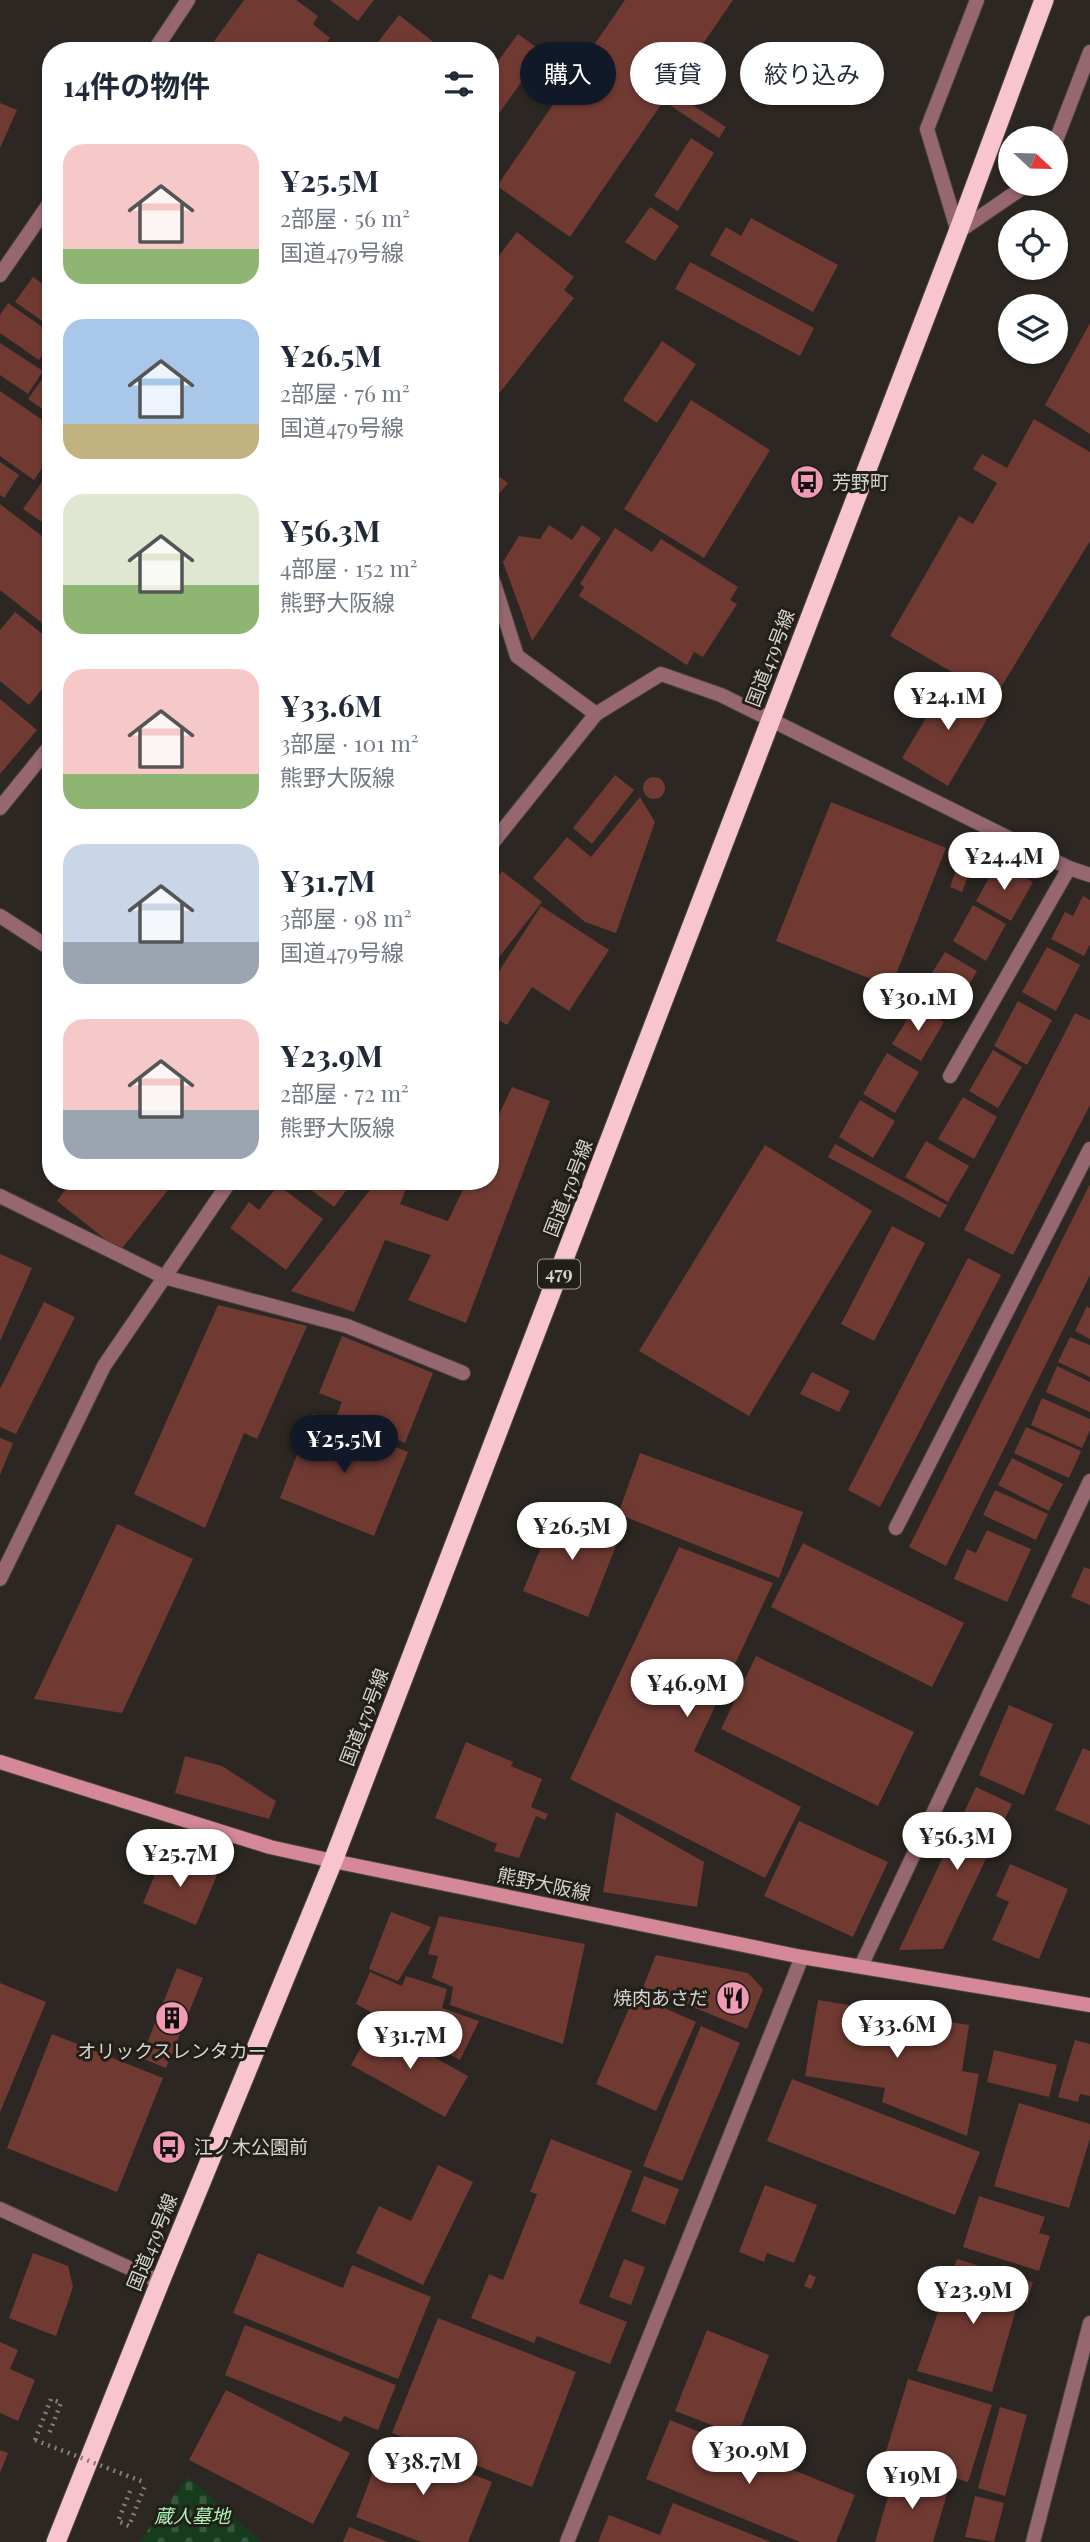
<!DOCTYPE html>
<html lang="ja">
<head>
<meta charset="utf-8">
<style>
  body { margin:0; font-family:"Playfair Display","Noto Sans JP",serif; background:#f6f6f7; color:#1f2937; height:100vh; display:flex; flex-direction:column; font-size:26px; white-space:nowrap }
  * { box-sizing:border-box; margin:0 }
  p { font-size:23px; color:#747a83 }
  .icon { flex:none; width:38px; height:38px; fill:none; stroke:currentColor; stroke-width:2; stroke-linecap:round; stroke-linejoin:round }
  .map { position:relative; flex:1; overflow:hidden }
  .panel { position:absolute; left:42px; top:42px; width:457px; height:1148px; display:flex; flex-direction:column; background:#fff; border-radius:28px; box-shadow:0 2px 5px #0004 }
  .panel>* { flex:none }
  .top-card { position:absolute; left:520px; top:42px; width:464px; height:63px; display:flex; gap:14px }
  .needle { width:46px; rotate:112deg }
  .buttons { position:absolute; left:998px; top:126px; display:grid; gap:14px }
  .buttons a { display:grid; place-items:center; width:70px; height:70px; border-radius:50%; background:#fff; box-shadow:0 2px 5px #0004; font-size:35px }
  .price { position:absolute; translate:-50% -60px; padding:0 16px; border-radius:24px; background:#fff; color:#222; font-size:23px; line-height:46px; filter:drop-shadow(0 2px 4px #0008) }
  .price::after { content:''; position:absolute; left:50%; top:42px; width:21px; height:16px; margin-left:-10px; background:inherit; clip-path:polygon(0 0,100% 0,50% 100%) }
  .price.active { background:#111827; color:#fff }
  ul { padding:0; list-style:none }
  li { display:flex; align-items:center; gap:21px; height:175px; padding:0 21px }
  li span { display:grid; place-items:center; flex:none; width:196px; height:140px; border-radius:21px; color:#555 }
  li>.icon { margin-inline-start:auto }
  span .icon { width:84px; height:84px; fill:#fffc; stroke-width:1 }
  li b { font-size:30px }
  h2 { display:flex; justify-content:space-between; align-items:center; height:84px; padding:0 21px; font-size:30px }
  .chip { padding:0 24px; border-radius:32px; background:#fff; box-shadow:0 2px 5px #0004; font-size:24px; line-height:63px }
  .chip.active { background:#111827; color:#fff }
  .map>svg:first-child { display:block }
  .cemetery { fill:url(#cemetery-stones) }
  .building { fill:#703a32 }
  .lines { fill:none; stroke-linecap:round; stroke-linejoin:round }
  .service-casing { stroke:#47433e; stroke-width:16 }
  .minor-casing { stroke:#47433e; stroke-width:16 }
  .secondary-casing { stroke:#47433e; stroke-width:16 }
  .trunk-casing { stroke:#47433e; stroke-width:21 }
  .path { stroke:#827e7a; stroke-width:4.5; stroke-dasharray:2 5; stroke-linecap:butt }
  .service { stroke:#97676f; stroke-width:14 }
  .minor { stroke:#97676f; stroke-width:14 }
  .secondary { stroke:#d58998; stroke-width:14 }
  .trunk { stroke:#f8c4ce; stroke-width:19 }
  .path-bridge { stroke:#827e7a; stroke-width:4.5; stroke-dasharray:2 5; stroke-linecap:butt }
  .labels { text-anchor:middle; stroke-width:6; stroke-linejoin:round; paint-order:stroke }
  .shield { fill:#221e18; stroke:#a19d99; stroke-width:2 }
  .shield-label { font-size:18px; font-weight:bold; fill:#d7d4d0 }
  .poi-label { font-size:19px; fill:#d7d4d0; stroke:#221e18; text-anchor:start }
  .street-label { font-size:19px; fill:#d7d4d0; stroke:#221e18 }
  .park-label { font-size:19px; font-style:italic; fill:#acf1b4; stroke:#221e18 }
</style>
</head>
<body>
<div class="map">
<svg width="1090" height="2542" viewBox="0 0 1090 2542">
  <defs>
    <pattern id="cemetery-stones" width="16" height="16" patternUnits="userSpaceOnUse" patternTransform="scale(1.75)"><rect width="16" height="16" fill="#163c1d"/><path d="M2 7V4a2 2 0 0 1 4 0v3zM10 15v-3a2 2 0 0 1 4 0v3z" fill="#37573d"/></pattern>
  </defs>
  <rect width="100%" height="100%" fill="#2c2722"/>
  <!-- cemetery -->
  <polygon class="cemetery" points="188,2477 262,2542 139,2542"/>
  <!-- building -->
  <g class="building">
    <polygon points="244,0 296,0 318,16 313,24 330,38 320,51 207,51"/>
    <polygon points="330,0 374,0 358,21"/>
    <polygon points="625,0 733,0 570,237 497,186"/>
    <polygon points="399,15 445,51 371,51"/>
    <polygon points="518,34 543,52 490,126 490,72"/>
    <polygon points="674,93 726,127 719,138 668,104"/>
    <polygon points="0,103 17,110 0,148"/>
    <polygon points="691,138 714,153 678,211 654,196"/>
    <polygon points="650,207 679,226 655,261 625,242"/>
    <polygon points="751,218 838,265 813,312 710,255 726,227 741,236"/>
    <polygon points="517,232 574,277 564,290 574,298 490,405 490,267"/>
    <polygon points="690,262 814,328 800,356 675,289"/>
    <polygon points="33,277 51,290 51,327 15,302"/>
    <polygon points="8,303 51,333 51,343 39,360 0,333 0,315"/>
    <polygon points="1090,323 1090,434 1045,405"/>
    <polygon points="662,341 696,364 657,423 623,400"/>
    <polygon points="0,343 43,371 28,394 0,375"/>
    <polygon points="45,375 51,379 51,415 28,399"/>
    <polygon points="0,391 51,426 51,455 34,480 0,456"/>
    <polygon points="691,400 770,450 704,558 624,509"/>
    <polygon points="1034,419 1090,452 1090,541 995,697 890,636 959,516 973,524 997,483 973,469 982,454 1007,468"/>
    <polygon points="0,462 19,475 4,498 0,495"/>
    <polygon points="51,469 51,528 23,509"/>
    <polygon points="490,470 508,483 495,499 490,495"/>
    <polygon points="0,504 51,543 51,630 0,590"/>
    <polygon points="549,525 572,540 582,525 601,538 532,641 503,562 519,536 540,539"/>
    <polygon points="615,528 652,552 661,539 738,587 730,600 737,604 703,657 694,652 687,665 579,596 584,587 580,584"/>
    <polygon points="15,612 51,641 51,678 29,705 0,681 0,630"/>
    <polygon points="949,679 995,706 948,786 902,758"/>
    <polygon points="0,699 37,730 0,774"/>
    <polygon points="615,775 634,790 592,844 573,828"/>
    <circle cx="654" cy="788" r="11"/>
    <polygon points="640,797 655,822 616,933 585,922 533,878 567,837 591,857"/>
    <polygon points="831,802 946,848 891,987 776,941"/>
    <polygon points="959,862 972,866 962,892 950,887"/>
    <polygon points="998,862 1033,882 1011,921 976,901"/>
    <polygon points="502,871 542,902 490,969 490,886"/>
    <polygon points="1083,896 1090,900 1090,944 1084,956 1051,939 1065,912 1073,916"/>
    <polygon points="973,905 1006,924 986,961 953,941"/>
    <polygon points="541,906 609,950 569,1011 532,987 507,1025 490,1015 490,985"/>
    <polygon points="1047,947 1080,965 1056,1011 1022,992"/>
    <polygon points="945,952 977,971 952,1014 919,994"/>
    <polygon points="1018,1001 1052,1020 1027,1065 994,1046"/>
    <polygon points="916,1005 944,1022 921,1061 892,1044"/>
    <polygon points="1075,1013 1090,1020 1090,1105 1013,1255 964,1230"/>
    <polygon points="993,1050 1022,1067 998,1108 969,1091"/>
    <polygon points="887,1053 919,1072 895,1113 863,1094"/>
    <polygon points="512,1087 550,1101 466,1323 408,1300 431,1255 385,1240 354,1312 291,1291 377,1181 409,1181 400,1204 448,1221 467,1181 490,1181 490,1133"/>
    <polygon points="963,1097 997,1117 974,1159 938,1139"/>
    <polygon points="860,1100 895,1121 873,1158 839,1137"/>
    <polygon points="926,1141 969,1166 948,1202 905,1177"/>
    <polygon points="835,1144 947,1205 940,1218 828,1157"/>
    <polygon points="765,1145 872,1211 749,1416 639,1351"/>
    <polygon points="72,1181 175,1181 120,1251 57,1201"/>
    <polygon points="299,1181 353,1181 334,1207"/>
    <polygon points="1090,1184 1090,1275 946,1566 909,1547"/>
    <polygon points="278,1185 323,1219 286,1270 230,1228 249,1202 259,1210"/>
    <polygon points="892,1226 925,1243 874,1341 841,1324"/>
    <polygon points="0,1254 32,1268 0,1341"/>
    <polygon points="968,1258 1001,1275 880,1507 848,1490"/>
    <polygon points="44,1302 75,1317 16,1434 0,1427 0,1389"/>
    <polygon points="218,1305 307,1326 257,1439 244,1433 205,1528 134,1494"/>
    <polygon points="1087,1306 1090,1308 1090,1339 1075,1331"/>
    <polygon points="342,1336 433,1373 405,1443 337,1415 342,1402 319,1393"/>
    <polygon points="1070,1337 1090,1345 1090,1377 1058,1362"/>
    <polygon points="1057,1366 1090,1382 1090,1412 1046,1392"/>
    <polygon points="812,1372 850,1391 839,1412 800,1394"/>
    <polygon points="1042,1398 1090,1419 1090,1430 1082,1448 1031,1425"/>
    <polygon points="313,1414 408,1452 374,1536 280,1498"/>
    <polygon points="1026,1427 1081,1451 1069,1478 1014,1453"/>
    <polygon points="0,1438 13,1443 0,1475"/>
    <polygon points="640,1453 803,1512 779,1578 618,1514"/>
    <polygon points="1012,1458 1063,1484 1049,1511 998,1485"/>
    <polygon points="995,1490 1048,1514 1036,1540 983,1515"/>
    <polygon points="557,1507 621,1533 588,1617 523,1591"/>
    <polygon points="117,1524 193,1559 122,1713 34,1699"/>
    <polygon points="987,1530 1031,1549 1007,1602 954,1579 967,1549 976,1553"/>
    <polygon points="803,1543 964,1623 932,1687 771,1607"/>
    <polygon points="679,1547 773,1583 694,1751 801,1807 765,1878 570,1779"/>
    <polygon points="1084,1567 1090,1569 1090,1605 1071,1597"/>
    <polygon points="756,1656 914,1732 878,1806 721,1729"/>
    <polygon points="1009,1705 1053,1724 1024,1795 979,1775"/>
    <polygon points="466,1742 513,1762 511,1766 542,1779 531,1807 548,1814 545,1820 536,1816 519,1858 494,1851 497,1844 435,1818"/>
    <polygon points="1083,1748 1090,1751 1090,1825 1055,1810"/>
    <polygon points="185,1756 222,1766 276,1801 269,1819 175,1793"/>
    <polygon points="976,1787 1012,1804 943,1949 899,1950"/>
    <polygon points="616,1812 704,1862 697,1907 603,1892"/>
    <polygon points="799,1821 888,1862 853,1937 764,1896"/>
    <polygon points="164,1853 217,1875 196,1925 143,1903"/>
    <polygon points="1010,1864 1068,1889 1039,1959 992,1940 1009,1902 996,1896"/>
    <polygon points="391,1912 431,1927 398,1981 369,1969"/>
    <polygon points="439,1916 585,1944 563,2044 450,2005 453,1987 432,1978 438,1956 428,1954"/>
    <polygon points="656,1955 748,1973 763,1989 747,2029 643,1987"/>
    <polygon points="177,1968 203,1978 166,2068 141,2058"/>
    <polygon points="370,1972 402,1986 406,1976 447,1989 442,2008 479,2021 460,2060 356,2004"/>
    <polygon points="0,1983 46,2002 0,2112"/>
    <polygon points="635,1995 696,2022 656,2111 596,2084"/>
    <polygon points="818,2000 969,2025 962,2071 979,2074 967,2136 882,2102 885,2088 805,2076"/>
    <polygon points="374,2024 468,2076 445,2117 351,2065"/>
    <polygon points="701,2026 740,2043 682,2181 643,2166"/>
    <polygon points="52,2034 163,2078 117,2192 7,2148"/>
    <polygon points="1075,2040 1090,2044 1090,2096 1080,2094 1078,2102 1058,2097"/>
    <polygon points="994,2050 1057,2065 1049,2097 987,2082"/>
    <polygon points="792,2079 980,2152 955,2215 767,2141"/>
    <polygon points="1019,2103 1090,2124 1090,2138 1069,2208 994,2186"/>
    <polygon points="551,2139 632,2171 579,2303 627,2322 610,2364 537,2336 534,2343 471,2318 489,2274 503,2280 537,2194 530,2192"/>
    <polygon points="438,2165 473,2182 423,2285 356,2253 379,2206 411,2221"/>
    <polygon points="644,2176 679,2189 665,2225 631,2211"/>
    <polygon points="765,2185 817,2205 794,2263 767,2253 764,2262 739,2252"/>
    <polygon points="979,2196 1045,2217 1039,2233 1050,2236 1039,2271 963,2247"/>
    <polygon points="33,2253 68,2266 73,2287 56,2336 9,2318"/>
    <polygon points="258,2253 343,2288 352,2265 431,2297 398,2379 233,2313"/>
    <polygon points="624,2259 645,2267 631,2305 609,2297"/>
    <polygon points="957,2259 1033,2282 1027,2302 1019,2299 992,2392 917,2371"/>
    <polygon points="809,2274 816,2277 811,2289 804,2286"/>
    <polygon points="438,2318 576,2372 532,2487 392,2433"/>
    <polygon points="245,2325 396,2385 378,2430 344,2416 341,2422 225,2375"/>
    <polygon points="707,2330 769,2355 738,2435 675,2411"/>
    <polygon points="0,2342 18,2350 10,2369 35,2380 18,2421 0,2413"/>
    <polygon points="908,2379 992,2405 968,2482 884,2458"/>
    <polygon points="226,2390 350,2453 313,2524 189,2460"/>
    <polygon points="1000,2407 1027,2415 1005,2496 978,2488"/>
    <polygon points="670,2420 855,2495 836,2542 800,2542 646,2479"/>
    <polygon points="385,2440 492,2482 468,2542 421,2542 356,2517"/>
    <polygon points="0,2450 8,2453 0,2473"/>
    <polygon points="895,2472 949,2487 933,2542 875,2542"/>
    <polygon points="975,2496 1004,2503 994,2542 965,2537"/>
    <polygon points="673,2503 771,2542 598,2542 609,2515 660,2535"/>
    <polygon points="349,2527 388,2542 343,2542"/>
  </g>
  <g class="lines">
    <!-- service casing -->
    <g class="service-casing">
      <polyline id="service" points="0,1196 164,1277 347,1326 463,1373"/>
    </g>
    <!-- minor casing -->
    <g class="minor-casing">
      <g id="minor">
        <polyline points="977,0 927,129 958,232 1028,184"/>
        <polyline points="154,51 188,0"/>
        <polyline points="1055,143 1090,52"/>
        <polyline points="0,275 51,201"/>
        <polyline points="490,571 517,656 596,714"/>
        <polyline points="0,808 51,745"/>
        <polyline points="490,846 596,714 661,674 721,695 1069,868 1090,875"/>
        <polyline points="0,916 51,949"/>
        <polyline points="950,1076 1069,868"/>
        <polyline points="896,1528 1090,1149"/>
        <polyline points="0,1579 104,1366 230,1181"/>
        <polyline points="861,1966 1090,1481"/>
        <polyline points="0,2209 160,2282"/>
        <polyline points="567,2542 802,1957"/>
        <polyline points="1033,2542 1090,2323"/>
      </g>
    </g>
    <!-- secondary casing -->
    <g class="secondary-casing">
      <polyline id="secondary" points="0,1762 270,1847 333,1861 802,1957 1090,2005"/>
    </g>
    <!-- trunk casing -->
    <g class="trunk-casing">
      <polyline id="trunk" points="56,2542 160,2282 333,1861 958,232 1044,0"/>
    </g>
    <!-- path -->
    <g class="path">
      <polyline points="35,2440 51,2399 61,2403 49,2434"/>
      <polyline points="130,2491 118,2521 129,2526 146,2483"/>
    </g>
    <!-- service -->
    <use href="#service" class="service"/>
    <!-- minor -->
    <use href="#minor" class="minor"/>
    <!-- secondary -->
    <use href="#secondary" class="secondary"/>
    <!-- trunk -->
    <use href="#trunk" class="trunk"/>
    <!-- path-bridge -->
    <polyline class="path-bridge" points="35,2440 146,2483"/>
  </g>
  <!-- icons -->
  <defs>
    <g id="bus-disc" transform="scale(1.75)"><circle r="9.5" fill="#f19ab4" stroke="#221e18"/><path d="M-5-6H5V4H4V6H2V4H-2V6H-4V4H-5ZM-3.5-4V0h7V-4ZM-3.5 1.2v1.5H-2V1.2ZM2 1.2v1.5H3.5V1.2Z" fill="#111"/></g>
    <g id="restaurant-disc" transform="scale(1.75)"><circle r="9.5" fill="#f19ab4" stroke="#221e18"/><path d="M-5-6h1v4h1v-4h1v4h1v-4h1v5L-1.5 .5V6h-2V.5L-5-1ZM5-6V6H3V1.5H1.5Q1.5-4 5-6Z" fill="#111"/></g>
    <g id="building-disc" transform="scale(1.75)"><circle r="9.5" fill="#f19ab4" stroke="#221e18"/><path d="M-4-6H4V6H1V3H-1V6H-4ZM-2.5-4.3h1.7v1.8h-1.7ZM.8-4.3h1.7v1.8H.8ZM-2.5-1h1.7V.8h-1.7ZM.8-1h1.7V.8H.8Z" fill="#111"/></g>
  </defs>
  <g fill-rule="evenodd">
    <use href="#bus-disc" x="807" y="482"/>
    <use href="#restaurant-disc" x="733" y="1998"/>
    <use href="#building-disc" x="172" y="2018"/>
    <use href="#bus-disc" x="169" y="2147"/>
  </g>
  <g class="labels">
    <!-- shield labels -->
    <rect class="shield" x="538" y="1259.5" width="42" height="29" rx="5"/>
    <g class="shield-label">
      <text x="559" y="1280">479</text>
    </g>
    <!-- poi labels -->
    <g class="poi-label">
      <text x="832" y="489">芳野町</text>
      <text x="708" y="2005" text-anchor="end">焼肉あさだ</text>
      <text x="172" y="2058" text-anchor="middle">オリックスレンタカー</text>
      <text x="194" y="2154">江ノ木公園前</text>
    </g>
    <!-- street labels -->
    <g class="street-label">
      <text transform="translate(770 658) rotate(-69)" y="7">国道479号線</text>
      <text transform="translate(568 1188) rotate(-69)" y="7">国道479号線</text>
      <text transform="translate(364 1717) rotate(-69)" y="7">国道479号線</text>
      <text transform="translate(544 1884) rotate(12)" y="7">熊野大阪線</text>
      <text transform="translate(152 2242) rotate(-68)" y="7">国道479号線</text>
    </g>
    <!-- park labels -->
    <g class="park-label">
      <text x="192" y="2523">蔵人墓地</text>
    </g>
  </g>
</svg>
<div class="buttons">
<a><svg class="needle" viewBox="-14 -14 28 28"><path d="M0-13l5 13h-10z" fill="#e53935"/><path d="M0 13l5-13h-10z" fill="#747a83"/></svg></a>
<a><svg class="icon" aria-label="locate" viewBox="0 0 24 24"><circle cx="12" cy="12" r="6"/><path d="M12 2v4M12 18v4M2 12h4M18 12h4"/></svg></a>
<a><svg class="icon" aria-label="layers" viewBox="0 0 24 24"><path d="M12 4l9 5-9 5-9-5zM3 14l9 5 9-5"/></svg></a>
</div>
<b class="price" style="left:948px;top:732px">¥24.1M</b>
<b class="price" style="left:1004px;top:892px">¥24.4M</b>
<b class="price" style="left:918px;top:1033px">¥30.1M</b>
<b class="price active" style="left:344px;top:1475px">¥25.5M</b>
<b class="price" style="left:572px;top:1562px">¥26.5M</b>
<b class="price" style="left:687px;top:1719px">¥46.9M</b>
<b class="price" style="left:957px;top:1872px">¥56.3M</b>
<b class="price" style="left:180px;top:1889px">¥25.7M</b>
<b class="price" style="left:897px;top:2060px">¥33.6M</b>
<b class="price" style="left:410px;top:2071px">¥31.7M</b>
<b class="price" style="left:973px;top:2326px">¥23.9M</b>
<b class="price" style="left:749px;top:2486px">¥30.9M</b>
<b class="price" style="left:423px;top:2497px">¥38.7M</b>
<b class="price" style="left:912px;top:2511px">¥19M</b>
<div class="top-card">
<a class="chip active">購入</a>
<a class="chip">賃貸</a>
<a class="chip">絞り込み</a>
</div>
<section class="panel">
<h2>14件の物件<svg class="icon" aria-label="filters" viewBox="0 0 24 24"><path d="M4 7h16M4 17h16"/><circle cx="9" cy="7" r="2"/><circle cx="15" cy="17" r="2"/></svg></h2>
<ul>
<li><span style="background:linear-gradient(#f6c9c9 75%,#8fb573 0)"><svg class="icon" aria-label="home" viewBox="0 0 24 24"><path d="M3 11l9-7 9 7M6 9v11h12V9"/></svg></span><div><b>¥25.5M</b><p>2部屋 · 56 m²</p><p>国道479号線</p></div></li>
<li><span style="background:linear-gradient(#a9c7e8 75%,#c2b280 0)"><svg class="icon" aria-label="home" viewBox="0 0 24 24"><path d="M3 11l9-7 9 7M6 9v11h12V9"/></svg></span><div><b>¥26.5M</b><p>2部屋 · 76 m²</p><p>国道479号線</p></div></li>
<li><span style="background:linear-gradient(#dfe7d0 65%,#8fb573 0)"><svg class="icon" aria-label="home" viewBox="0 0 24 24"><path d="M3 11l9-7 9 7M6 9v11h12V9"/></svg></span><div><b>¥56.3M</b><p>4部屋 · 152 m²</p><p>熊野大阪線</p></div></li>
<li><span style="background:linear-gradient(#f6c9c9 75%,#8fb573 0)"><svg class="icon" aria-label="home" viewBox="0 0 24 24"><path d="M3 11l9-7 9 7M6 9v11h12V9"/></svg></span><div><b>¥33.6M</b><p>3部屋 · 101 m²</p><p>熊野大阪線</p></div></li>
<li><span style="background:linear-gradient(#c9d6e8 70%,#9aa5b1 0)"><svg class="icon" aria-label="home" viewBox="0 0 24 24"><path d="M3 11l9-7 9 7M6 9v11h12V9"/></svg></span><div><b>¥31.7M</b><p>3部屋 · 98 m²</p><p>国道479号線</p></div></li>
<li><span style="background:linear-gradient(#f6c9c9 65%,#9aa5b1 0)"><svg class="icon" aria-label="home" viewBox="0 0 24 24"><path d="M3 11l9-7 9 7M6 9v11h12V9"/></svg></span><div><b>¥23.9M</b><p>2部屋 · 72 m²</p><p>熊野大阪線</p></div></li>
</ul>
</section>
</div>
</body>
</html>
